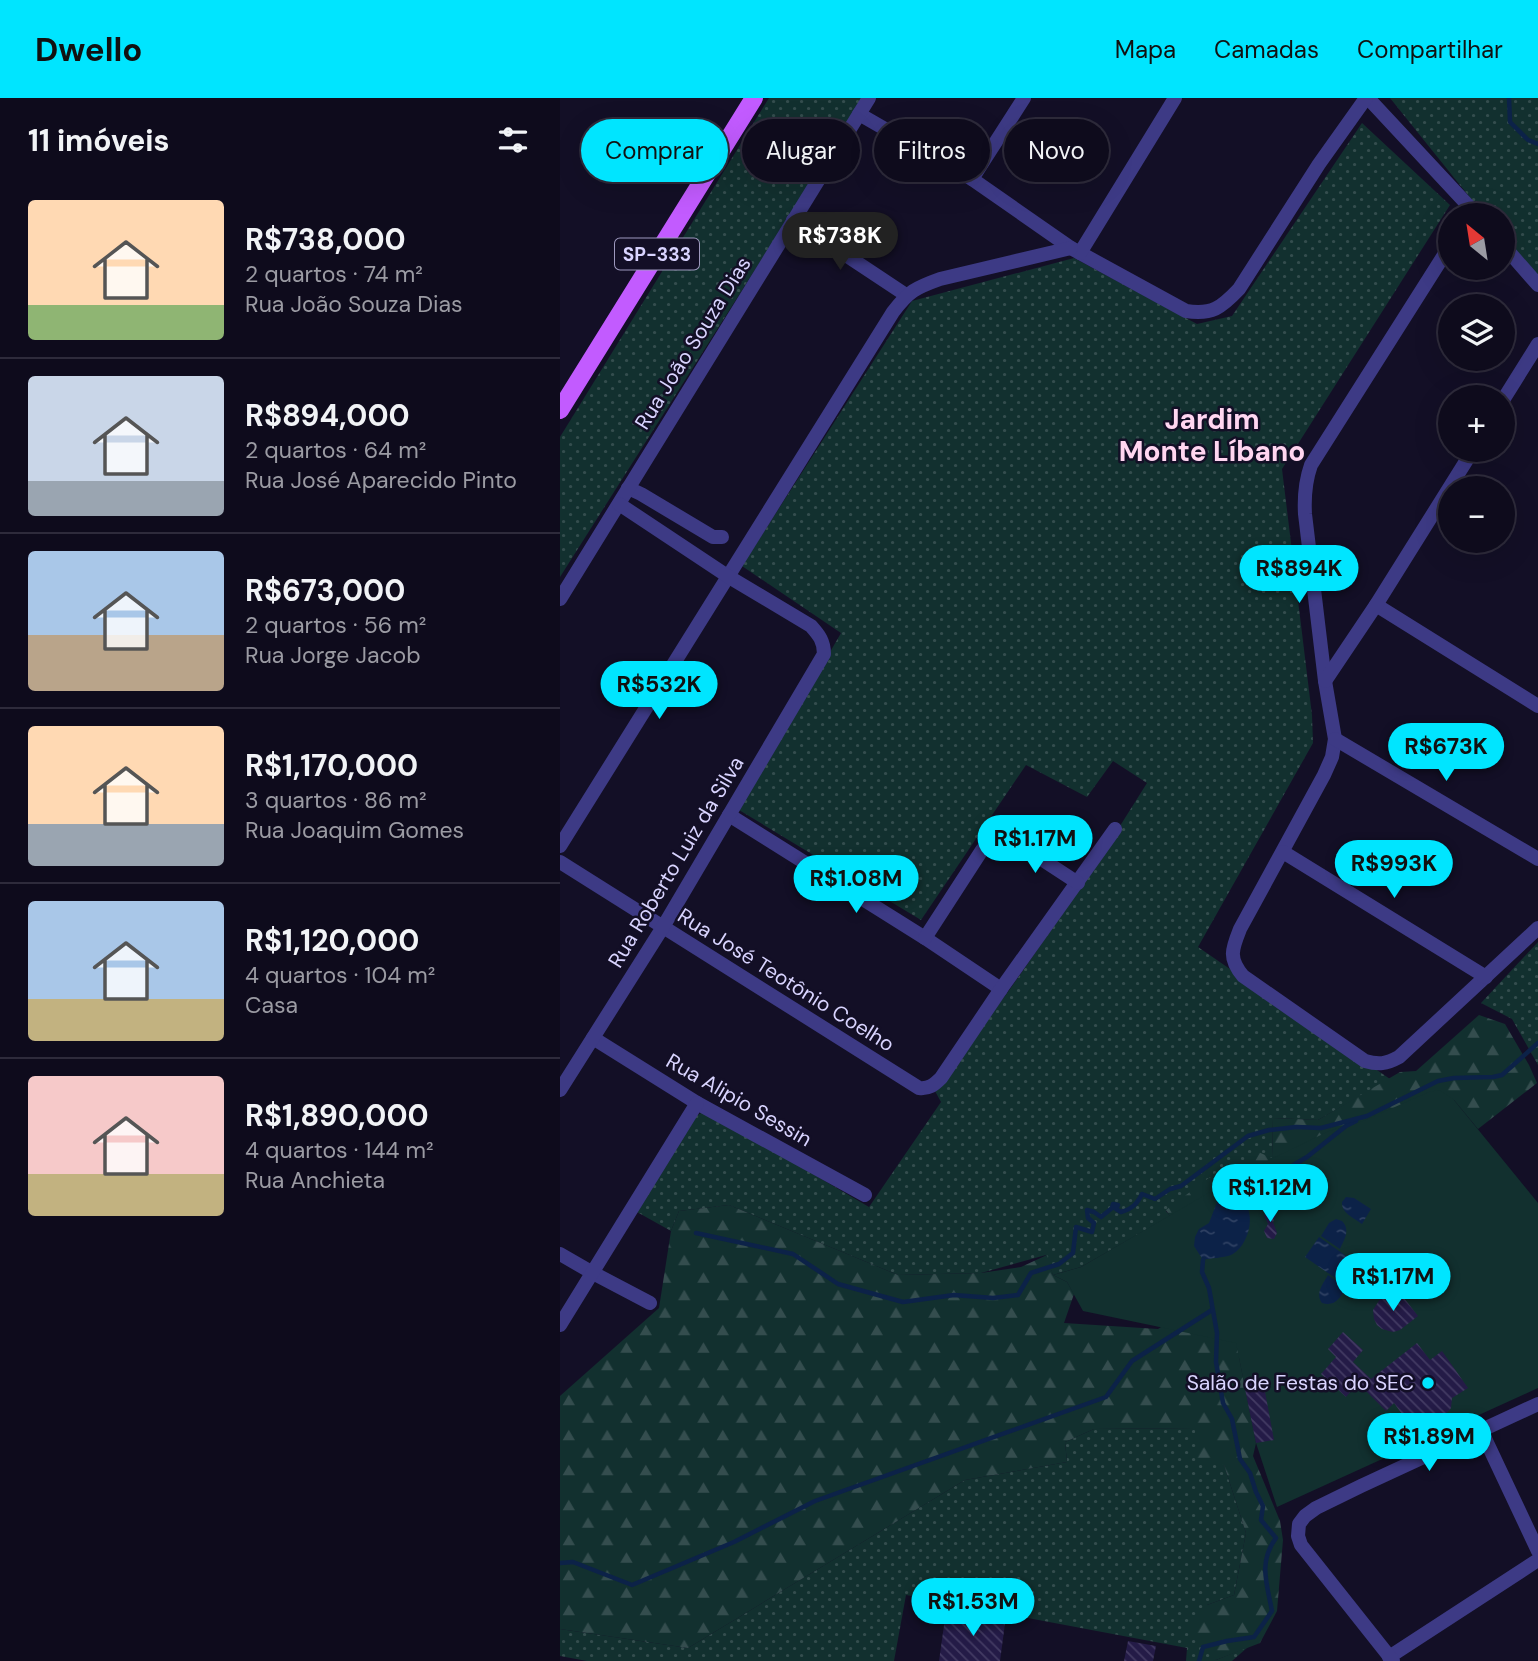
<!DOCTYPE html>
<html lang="pt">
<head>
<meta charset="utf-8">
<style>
  body { margin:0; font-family:"DM Sans",sans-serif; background:#171425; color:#f1f3f6; height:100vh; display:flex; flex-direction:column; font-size:26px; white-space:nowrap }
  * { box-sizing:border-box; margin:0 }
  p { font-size:23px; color:#9b9ba3 }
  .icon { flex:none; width:38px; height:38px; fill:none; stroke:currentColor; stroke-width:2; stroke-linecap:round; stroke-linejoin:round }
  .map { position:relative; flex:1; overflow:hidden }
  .drawer { display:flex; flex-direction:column; background:#0e0b1c; width:560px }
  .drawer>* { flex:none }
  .guide { position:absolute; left:21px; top:21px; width:665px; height:63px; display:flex; gap:14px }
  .needle { width:46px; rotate:330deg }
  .buttons { position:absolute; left:878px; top:105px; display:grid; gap:14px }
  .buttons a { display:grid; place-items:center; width:77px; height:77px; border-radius:50%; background:#0e0b1c; box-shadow:0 7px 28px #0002,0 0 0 2px #2e2b3b; font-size:35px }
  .price { position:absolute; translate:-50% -60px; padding:0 16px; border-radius:24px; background:#00e5ff; color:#111; font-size:23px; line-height:46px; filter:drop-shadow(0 2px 4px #0008) }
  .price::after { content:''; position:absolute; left:50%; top:42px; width:21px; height:16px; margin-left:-10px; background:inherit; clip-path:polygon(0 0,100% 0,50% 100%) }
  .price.current { background:#222; color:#fff }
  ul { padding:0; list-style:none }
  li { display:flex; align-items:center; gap:21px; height:175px; padding:0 28px }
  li+li { border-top:2px solid #2e2b3b }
  li span { display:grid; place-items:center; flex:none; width:196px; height:140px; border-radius:7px; color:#555 }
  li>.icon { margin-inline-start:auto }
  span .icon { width:84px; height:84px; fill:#fffc; stroke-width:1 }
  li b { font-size:30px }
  h2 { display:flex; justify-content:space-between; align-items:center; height:84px; padding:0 28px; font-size:30px }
  .pill { padding:0 24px; border-radius:32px; background:#0e0b1c; box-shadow:0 7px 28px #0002,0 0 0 2px #2e2b3b; font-size:24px; line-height:63px }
  .pill.current { background:#00e5ff; color:#111 }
  header { display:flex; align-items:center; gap:42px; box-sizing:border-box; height:98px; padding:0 35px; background:#00e5ff; color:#111 }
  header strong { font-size:33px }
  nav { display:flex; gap:38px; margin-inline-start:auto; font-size:24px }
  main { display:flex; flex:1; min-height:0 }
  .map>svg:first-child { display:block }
  .grass { fill:url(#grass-dots) }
  .forest { fill:url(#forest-firs) }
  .park { fill:#12302f }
  .water { fill:url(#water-ripples) }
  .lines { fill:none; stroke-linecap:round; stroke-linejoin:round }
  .stream { stroke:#0c2248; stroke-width:4.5 }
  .building { fill:url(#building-back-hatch) }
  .street { stroke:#3d3a85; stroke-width:14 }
  .primary { stroke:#c25bff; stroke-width:18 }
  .poi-dot { fill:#00e5ff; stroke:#130f26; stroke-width:2.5 }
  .labels { text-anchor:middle; stroke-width:5; stroke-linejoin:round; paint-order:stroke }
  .shield { fill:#130f26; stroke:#9e99be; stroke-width:2 }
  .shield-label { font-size:19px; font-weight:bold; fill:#d9d4ff }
  .street-label { font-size:21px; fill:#d9d4ff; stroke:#130f26 }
  .poi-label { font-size:21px; fill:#d9d4ff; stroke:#130f26; text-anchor:end }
  .district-label { font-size:28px; font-weight:bold; fill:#ffd6f0; stroke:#130f26 }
</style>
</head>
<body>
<header>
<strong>Dwello</strong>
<nav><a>Mapa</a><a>Camadas</a><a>Compartilhar</a></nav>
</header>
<main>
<section class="drawer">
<h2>11 imóveis<svg class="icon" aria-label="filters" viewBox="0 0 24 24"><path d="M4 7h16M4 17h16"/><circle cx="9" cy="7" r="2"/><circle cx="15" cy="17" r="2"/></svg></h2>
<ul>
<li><span style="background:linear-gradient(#ffd9b3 75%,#8fb573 0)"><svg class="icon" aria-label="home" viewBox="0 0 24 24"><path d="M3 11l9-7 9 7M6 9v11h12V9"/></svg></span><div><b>R$738,000</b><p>2 quartos · 74 m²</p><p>Rua João Souza Dias</p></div></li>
<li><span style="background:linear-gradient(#c9d6e8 75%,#9aa5b1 0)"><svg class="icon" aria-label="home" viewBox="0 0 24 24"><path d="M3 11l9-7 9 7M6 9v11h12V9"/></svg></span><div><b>R$894,000</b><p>2 quartos · 64 m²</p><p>Rua José Aparecido Pinto</p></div></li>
<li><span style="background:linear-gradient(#a9c7e8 60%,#b9a48a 0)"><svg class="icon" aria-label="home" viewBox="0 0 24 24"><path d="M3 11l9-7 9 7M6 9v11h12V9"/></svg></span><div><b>R$673,000</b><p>2 quartos · 56 m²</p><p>Rua Jorge Jacob</p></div></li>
<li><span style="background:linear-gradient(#ffd9b3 70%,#9aa5b1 0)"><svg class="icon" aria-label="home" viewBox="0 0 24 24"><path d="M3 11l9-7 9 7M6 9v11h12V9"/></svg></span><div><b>R$1,170,000</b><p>3 quartos · 86 m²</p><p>Rua Joaquim Gomes</p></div></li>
<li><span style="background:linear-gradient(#a9c7e8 70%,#c2b280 0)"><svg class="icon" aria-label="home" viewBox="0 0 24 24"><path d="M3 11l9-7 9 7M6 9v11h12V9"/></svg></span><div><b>R$1,120,000</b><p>4 quartos · 104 m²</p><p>Casa</p></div></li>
<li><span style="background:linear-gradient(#f6c9c9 70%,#c2b280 0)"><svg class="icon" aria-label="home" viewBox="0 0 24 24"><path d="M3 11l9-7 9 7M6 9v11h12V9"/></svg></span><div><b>R$1,890,000</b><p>4 quartos · 144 m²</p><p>Rua Anchieta</p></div></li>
</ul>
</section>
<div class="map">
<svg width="978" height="1563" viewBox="0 0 978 1563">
  <defs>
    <pattern id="grass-dots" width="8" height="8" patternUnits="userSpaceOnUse" patternTransform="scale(1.75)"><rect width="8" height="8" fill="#12302f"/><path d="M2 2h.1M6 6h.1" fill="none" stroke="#344d4e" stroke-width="1.8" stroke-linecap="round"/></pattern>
    <pattern id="forest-firs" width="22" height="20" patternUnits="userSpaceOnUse" patternTransform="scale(1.75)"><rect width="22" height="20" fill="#12302f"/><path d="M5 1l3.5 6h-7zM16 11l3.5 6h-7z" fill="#344d4e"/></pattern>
    <pattern id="water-ripples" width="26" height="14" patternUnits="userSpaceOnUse" patternTransform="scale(1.75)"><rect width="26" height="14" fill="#0c2248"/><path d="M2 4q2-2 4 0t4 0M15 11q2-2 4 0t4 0" fill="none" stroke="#2f4163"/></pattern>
    <pattern id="building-back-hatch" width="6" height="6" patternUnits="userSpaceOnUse" patternTransform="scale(1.75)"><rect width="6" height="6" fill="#241b47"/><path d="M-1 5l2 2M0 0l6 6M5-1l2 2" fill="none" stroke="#433b63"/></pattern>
  </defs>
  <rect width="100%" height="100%" fill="#130f26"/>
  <!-- grass -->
  <g class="grass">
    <polygon points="209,0 304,0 0,479 0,339"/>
    <polygon points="830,0 978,0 978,179 943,139 943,117 924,117"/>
    <polygon points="802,25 890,107 722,371 752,617 753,645 638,849 830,981 758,1022 713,1020 712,1060 606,1113 610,1118 521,1169 493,1177 486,1157 421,1175 338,1177 169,1107 119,1113 111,1133 77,1114 132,1020 145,1013 309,1109 381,1004 375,993 450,891 526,782 587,685 553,663 527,699 466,667 361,822 179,712 281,535 182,468 352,203 514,160 637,226 672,218"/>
    <polygon points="978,844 978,967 952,921 921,905"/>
    <polygon points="635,1330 664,1367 686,1435 674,1497 647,1507 656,1562 688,1549 672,1563 626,1563 627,1550 346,1497 334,1563 27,1563 0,1558 0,1531 128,1550 405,1382 507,1364 505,1344 534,1331"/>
  </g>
  <!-- forest -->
  <g class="forest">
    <polygon points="919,917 945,926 969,967 977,985 918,1031 894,1002 615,1126 606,1112 670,1064 690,1070 696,1053 712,1060 713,1020 758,1022 840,974 856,973"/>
    <polygon points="169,1107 338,1177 421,1175 461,1169 487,1157 493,1177 507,1184 514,1196 504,1225 598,1231 636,1207 685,1210 679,1259 696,1345 693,1358 720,1423 723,1442 717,1513 700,1545 656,1562 627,1529 647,1507 674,1497 686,1435 664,1367 637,1365 635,1330 534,1331 505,1344 507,1364 405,1382 128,1550 0,1531 0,1298 99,1210 111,1133 119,1113"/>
  </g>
  <!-- park -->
  <polygon class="park" points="879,992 894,1002 978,1105 978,1290 717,1409 696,1345 676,1245 523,1213 507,1184 493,1177 521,1169 683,1075 769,1033 803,1023 869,994"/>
  <!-- water -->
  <g class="water">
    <path d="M667,1098C673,1098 679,1099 683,1103C697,1117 688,1149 671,1157C663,1160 651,1160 643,1162L634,1148L635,1139L639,1131L649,1125L657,1104Z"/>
    <path d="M786,1099L794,1100L811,1111L802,1126C794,1120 781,1115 782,1104Z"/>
    <path d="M776,1121L782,1123C791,1132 784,1142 780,1151L761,1138L769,1125Z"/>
    <polygon points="759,1139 802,1169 788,1189 745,1159"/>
    <path d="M768,1177L786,1190C780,1200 775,1209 762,1205C755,1195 763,1186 768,1177Z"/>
  </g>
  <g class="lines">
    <!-- stream -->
    <g class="stream">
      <polyline points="949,0 950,24 968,42 978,46"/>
      <polyline points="685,1105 715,1078 747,1059 786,1028 796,1023"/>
      <path d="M136,1135L233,1156L278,1186L343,1204L394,1197L433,1200L458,1197L471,1175L499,1166L513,1155L516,1129L532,1134L534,1125L528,1120L527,1112L534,1114L541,1119L552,1110L553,1106L558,1107L556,1111L561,1114C572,1111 577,1106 582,1096L595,1101L610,1091L621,1088L688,1038L709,1032L736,1029L761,1030L807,1018L878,983L894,980L933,979L942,977L978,945"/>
      <polyline points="0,1465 13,1464 72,1487 174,1444 255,1403 546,1299 572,1263 652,1212"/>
      <path d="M639,1563L643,1549L667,1543L694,1539L712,1513C707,1486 698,1464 716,1440L701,1422L703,1408L696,1394L690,1375L680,1361L672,1321L663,1305L656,1264L657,1235L649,1190L642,1174L643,1162"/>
    </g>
  </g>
  <!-- building -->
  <g class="building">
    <polygon points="742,1070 748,1071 752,1076 749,1082 739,1082 733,1090 721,1090 726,1093 715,1109 706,1103 717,1087 720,1090 728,1078 737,1078"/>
    <polygon points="711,1107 716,1118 713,1124 717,1135 714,1141 707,1140 704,1133 708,1126 704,1117"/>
    <polygon points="832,1196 844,1200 858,1218 840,1232 833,1234 822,1231 817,1227 814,1221 813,1212 820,1201"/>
    <polygon points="783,1234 803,1252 793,1264 811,1281 857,1245 870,1262 882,1253 908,1290 892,1300 891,1310 888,1314 884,1316 871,1315 852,1330 834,1305 826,1313 798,1285 786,1299 761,1276 776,1259 768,1251"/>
    <polygon points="703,1283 714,1342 696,1345 684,1286"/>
    <polygon points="390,1515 423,1519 424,1515 446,1518 440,1563 379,1563 385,1520"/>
    <polygon points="568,1543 596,1548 593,1563 564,1563"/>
  </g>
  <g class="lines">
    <!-- street -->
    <g class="street">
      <polyline points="808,0 917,117"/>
      <path d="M299,16L412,81L511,150L626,213C652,217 661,210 679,191L759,66L806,0"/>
      <polyline points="412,81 464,0"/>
      <polyline points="233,122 346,197"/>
      <path d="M891,146L751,367C745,384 744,398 745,416L765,583L775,641L772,659L764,677L680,831C672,851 668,860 683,878L805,963C819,967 826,966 839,959L978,830"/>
      <polyline points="943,147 978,187"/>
      <polyline points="520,155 615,0"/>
      <polyline points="943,302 978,246"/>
      <polyline points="68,390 81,396 153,439 162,439"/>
      <polyline points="0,501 309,0"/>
      <polyline points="816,507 978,608"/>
      <polyline points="765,583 816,507 913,352"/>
      <polyline points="775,641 978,761"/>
      <polyline points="169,717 365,840 441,891"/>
      <path d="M0,748L333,214C349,193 355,190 380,181L511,150"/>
      <polyline points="723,754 926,879"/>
      <path d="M0,764L359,990C369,991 374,987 381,980L441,891L555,731"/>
      <path d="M365,840L422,752C431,744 438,740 451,741L518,785"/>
      <polyline points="33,940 137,1005 305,1097"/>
      <path d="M0,992L103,829L264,556C264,543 259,537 251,528L169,479L59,406"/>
      <polyline points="0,1156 33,1175 90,1205"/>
      <polyline points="0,1227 137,1005"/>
      <polyline points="921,1332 978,1453"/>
      <polyline points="829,1559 978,1462"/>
      <polyline points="833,1563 741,1447 738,1438 739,1426 745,1418 756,1410 801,1388 978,1306"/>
    </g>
    <!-- primary -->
    <polyline class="primary" points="0,312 194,0"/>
  </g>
  <!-- markers -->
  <circle class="poi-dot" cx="868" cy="1285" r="7"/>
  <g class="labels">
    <!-- shield labels -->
    <rect class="shield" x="55" y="140.5" width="84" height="31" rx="5"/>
    <g class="shield-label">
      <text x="97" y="163">SP-333</text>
    </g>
    <!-- street labels -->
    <g class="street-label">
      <text transform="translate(133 245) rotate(-58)" y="7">Rua João Souza Dias</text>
      <text transform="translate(116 764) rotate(-59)" y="7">Rua Roberto Luiz da Silva</text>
      <text transform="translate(226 882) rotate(32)" y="7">Rua José Teotônio Coelho</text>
      <text transform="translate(179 1002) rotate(30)" y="7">Rua Alipio Sessin</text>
    </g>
    <!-- poi labels -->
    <g class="poi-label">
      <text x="854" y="1292">Salão de Festas do SEC</text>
    </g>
    <!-- district labels -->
    <g class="district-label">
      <text x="652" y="331">Jardim<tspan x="652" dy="32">Monte Líbano</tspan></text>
    </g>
  </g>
</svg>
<div class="buttons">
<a><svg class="needle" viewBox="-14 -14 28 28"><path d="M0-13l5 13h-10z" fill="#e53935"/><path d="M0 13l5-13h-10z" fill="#9b9ba3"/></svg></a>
<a><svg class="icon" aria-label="layers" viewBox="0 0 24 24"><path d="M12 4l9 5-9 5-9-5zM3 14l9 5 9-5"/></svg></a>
<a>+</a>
<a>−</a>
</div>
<b class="price current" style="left:280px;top:174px">R$738K</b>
<b class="price" style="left:739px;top:507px">R$894K</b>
<b class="price" style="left:99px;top:623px">R$532K</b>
<b class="price" style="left:886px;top:685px">R$673K</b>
<b class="price" style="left:475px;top:777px">R$1.17M</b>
<b class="price" style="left:834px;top:802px">R$993K</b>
<b class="price" style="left:296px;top:817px">R$1.08M</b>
<b class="price" style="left:710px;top:1126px">R$1.12M</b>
<b class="price" style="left:833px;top:1215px">R$1.17M</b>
<b class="price" style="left:869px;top:1375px">R$1.89M</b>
<b class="price" style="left:413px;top:1540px">R$1.53M</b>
<div class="guide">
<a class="pill current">Comprar</a>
<a class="pill">Alugar</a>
<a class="pill">Filtros</a>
<a class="pill">Novo</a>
</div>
</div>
</main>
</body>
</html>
